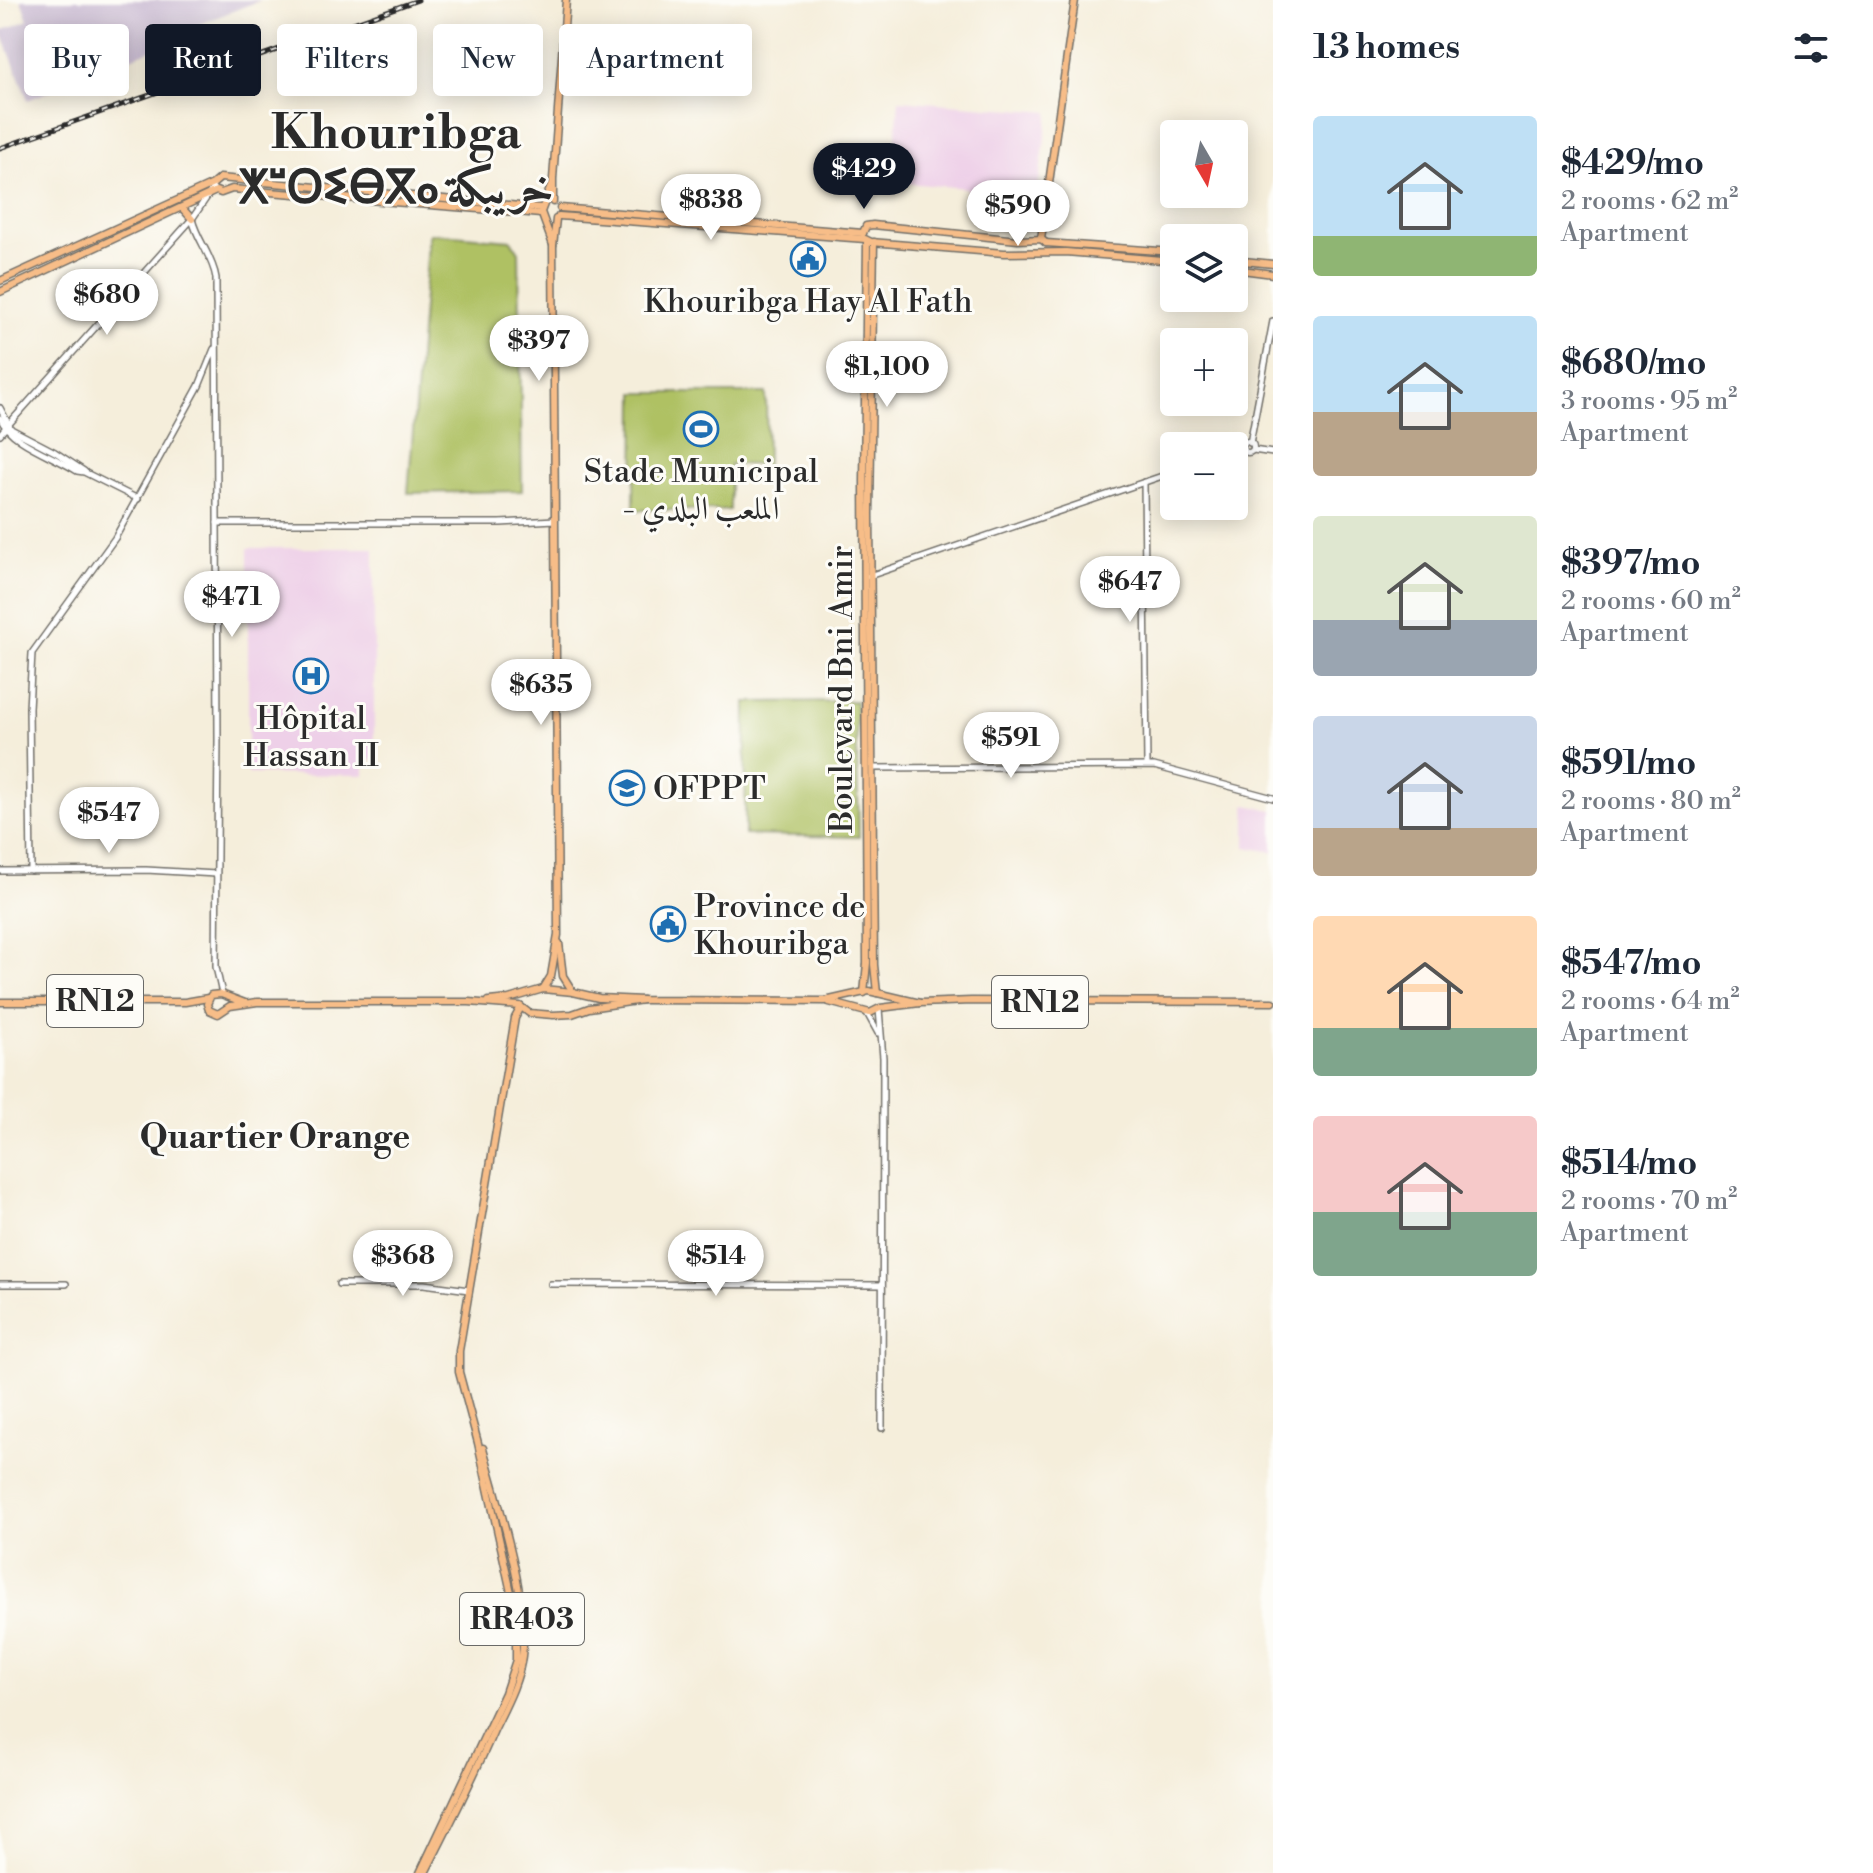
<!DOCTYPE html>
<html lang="en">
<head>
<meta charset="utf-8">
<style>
  body { margin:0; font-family:"Libre Bodoni",Amiri,"Noto Sans Tifinagh",serif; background:#f6f6f7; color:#1f2937; height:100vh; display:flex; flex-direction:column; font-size:30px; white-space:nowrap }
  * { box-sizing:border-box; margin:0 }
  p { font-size:26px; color:#747a83 }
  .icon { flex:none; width:44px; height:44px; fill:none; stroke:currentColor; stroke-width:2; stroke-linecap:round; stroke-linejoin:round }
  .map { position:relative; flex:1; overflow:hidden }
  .side { display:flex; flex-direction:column; background:#fff; width:600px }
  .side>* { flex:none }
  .banner { position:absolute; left:24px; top:24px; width:760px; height:72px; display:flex; gap:16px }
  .needle { width:52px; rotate:171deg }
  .tools { position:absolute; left:1160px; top:120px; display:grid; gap:16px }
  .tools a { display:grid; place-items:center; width:88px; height:88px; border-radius:8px; background:#fff; box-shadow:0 4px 20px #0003; font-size:40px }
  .price { position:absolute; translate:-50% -68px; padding:0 18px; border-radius:28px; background:#fff; color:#222; font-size:26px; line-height:52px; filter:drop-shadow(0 2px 4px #0008) }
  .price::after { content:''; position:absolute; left:50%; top:48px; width:24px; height:18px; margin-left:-12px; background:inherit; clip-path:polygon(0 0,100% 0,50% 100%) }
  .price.selected { background:#111827; color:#fff }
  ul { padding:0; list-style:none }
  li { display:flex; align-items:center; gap:24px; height:200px; padding:0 40px }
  li span { display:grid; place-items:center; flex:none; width:224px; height:160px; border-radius:8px; color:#555 }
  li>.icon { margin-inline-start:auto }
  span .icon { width:96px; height:96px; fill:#fffc; stroke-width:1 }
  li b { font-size:34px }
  h2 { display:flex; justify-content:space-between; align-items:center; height:96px; padding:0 40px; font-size:34px }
  .pill { padding:0 28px; border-radius:8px; background:#fff; box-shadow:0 4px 20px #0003; font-size:28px; line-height:72px }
  .pill.selected { background:#111827; color:#fff }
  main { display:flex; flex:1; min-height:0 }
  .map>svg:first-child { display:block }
  .built { fill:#eed0e8 }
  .industrial { fill:#ccbed4 }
  .green { fill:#afc164; stroke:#6d7648; stroke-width:2 }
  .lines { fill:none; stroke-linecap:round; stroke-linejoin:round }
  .minor-casing { stroke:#726f69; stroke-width:8 }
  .major-casing { stroke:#726f69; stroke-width:9 }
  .minor { stroke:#fff; stroke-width:5 }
  .major { stroke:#f7bd88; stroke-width:6 }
  .rail-casing { stroke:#2b2b2b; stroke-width:5 }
  .rail { stroke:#fdfcf7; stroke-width:2; stroke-dasharray:6; stroke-linecap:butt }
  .labels { text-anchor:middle; stroke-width:6; stroke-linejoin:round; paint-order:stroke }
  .shield { fill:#fdfcf7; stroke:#6a6a68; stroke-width:2 }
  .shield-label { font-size:30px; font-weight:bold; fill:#2b2b2b }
  .poi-label { font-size:32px; fill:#2b2b2b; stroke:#fdfcf7 }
  .street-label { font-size:32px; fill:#2b2b2b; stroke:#fdfcf7 }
  .neighbourhood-label { font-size:34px; font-weight:bold; fill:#2b2b2b; stroke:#fdfcf7 }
  .town-label { font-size:48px; font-weight:bold; fill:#2b2b2b; stroke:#fdfcf7 }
</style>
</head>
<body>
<main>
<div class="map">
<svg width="1273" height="1873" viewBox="0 0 1273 1873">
  <rect width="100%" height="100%" fill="#fdfcf7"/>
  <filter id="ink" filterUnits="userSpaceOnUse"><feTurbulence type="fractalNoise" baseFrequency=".0125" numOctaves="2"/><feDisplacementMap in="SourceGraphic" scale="16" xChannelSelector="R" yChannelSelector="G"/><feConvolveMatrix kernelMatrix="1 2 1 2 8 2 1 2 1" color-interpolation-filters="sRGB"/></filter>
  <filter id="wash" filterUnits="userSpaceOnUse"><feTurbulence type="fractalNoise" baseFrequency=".006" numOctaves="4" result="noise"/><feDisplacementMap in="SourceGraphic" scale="32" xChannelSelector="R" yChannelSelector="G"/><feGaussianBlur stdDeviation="1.8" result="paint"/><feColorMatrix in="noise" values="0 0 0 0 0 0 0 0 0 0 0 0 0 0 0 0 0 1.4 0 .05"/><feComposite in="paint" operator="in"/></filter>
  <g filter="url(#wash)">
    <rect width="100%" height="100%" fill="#f5eedb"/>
    <!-- built -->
    <g class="built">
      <polygon points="899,100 1049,112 1036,202 967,195 967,188 892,182"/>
      <polygon points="248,548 374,548 374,759 364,761 364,775 248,774"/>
      <polygon points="1246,805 1273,810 1273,852 1246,847"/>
    </g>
    <!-- industrial -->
    <polygon class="industrial" points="21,0 261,0 172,35 170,42 28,100 1,31 28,20"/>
    <!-- green -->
    <g class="green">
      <polygon points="429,233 511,240 519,252 522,491 408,493"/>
      <polygon points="635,393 766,393 767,465 730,464 730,510 634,510"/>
      <polygon points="856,701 859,837 745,835 746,702"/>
    </g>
  </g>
  <g filter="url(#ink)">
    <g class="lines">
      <!-- minor casing -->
      <g class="minor-casing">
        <g id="minor">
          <path d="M213,188L192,219C197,240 213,257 216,278L218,740L216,967L222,994"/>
          <polyline points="0,408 11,429 55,452 84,471"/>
          <path d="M0,418C12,444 53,455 77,471L84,472L138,499"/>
          <polyline points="0,434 192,219"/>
          <circle cx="1248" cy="447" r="5.5"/>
          <polyline points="1250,443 1273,321"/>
          <polyline points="1253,450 1273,453"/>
          <polyline points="1234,451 1243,448"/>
          <polyline points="1144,482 1147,765"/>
          <polyline points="217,523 500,523 555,520"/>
          <polyline points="869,576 1174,472"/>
          <polyline points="874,768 1154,766 1273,798"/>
          <polyline points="0,871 146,870 216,874"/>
          <polyline points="31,871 29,708 32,653 115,538 199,386 214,349"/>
          <polyline points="879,1009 883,1058 882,1428"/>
          <polyline points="867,1013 878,1033"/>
          <polyline points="0,1284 66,1284"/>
          <polyline points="339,1284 424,1284 469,1290"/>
          <polyline points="551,1284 882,1285"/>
        </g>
      </g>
      <!-- major casing -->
      <g class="major-casing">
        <g id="major">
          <polyline points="551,186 541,212 553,245"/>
          <polyline points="553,202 553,179 566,0"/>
          <polyline points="182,208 192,219"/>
          <polyline points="560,208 863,233"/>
          <polyline points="559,216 865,239 871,242 1004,253 1066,252 1174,261"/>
          <polyline points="863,233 866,226 873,225 1018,240 1041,239 1046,243"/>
          <polyline points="1041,239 1075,0"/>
          <polyline points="874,242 870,514 874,965 877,993"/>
          <polyline points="1046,243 1174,252"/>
          <polyline points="1234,260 1273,264"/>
          <polyline points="1234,269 1273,274"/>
          <polyline points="0,281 213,184 220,178 541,208"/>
          <polyline points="0,292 216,191 221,193 232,189 541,214"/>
          <polyline points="559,943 563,976 573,992"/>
          <polyline points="543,989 551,976 558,935 553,246 556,219"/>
          <polyline points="864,993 867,963 864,481 867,241"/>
          <polyline points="489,1001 509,999 543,989 573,992 599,998 643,1000 825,1001 869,991 920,1003"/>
          <polyline points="0,1002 185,1002 208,998"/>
          <polyline points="829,1002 870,1013 880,1008 920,1003 971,1001 1273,1002"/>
          <polyline points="245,1003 221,994 211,995 207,1004 209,1010 218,1014 230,1006 257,1002 469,1002 520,1006 529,1013 553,1015 572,1014 589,1008 643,1000"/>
          <polyline points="420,1873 505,1693 516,1660 516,1615 478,1443 459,1372 459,1351 515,1018 521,1007"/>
          <path d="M425,1873C449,1826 473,1779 494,1730C505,1707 519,1682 522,1656C530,1601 498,1503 483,1448"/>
        </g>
      </g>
      <!-- minor -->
      <use href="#minor" class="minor"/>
      <!-- major -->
      <use href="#major" class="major"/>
      <!-- rail casing -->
      <g class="rail-casing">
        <polyline id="rail" points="0,148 418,0"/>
      </g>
      <!-- rail -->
      <use href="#rail" class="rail"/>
    </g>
  </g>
  <!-- icons -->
  <defs>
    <g id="civic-ring" transform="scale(1.8)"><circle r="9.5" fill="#fdfcf7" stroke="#1f6fb2" stroke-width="1.5"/><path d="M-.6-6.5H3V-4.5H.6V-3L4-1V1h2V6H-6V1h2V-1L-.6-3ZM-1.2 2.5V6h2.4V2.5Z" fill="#1f6fb2"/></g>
    <g id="stadium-ring" transform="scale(1.8)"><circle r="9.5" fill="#fdfcf7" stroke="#1f6fb2" stroke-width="1.5"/><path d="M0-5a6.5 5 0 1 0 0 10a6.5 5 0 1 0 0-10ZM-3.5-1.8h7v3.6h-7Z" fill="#1f6fb2"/></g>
    <g id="hospital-ring" transform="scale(1.8)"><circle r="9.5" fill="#fdfcf7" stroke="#1f6fb2" stroke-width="1.5"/><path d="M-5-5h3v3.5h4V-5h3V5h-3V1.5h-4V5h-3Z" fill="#1f6fb2"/></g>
    <g id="university-ring" transform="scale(1.8)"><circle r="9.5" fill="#fdfcf7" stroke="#1f6fb2" stroke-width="1.5"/><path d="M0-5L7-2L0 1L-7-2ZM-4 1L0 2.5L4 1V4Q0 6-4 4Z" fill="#1f6fb2"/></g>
  </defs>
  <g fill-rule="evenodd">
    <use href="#civic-ring" x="808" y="259"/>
    <use href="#stadium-ring" x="701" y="429"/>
    <use href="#hospital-ring" x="311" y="676"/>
    <use href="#university-ring" x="627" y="788"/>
    <use href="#civic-ring" x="668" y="924"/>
  </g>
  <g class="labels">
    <!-- shield labels -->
    <g class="shield">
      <rect x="47" y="975" width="96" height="52" rx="6"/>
      <rect x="992" y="976" width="96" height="52" rx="6"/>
      <rect x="460" y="1593" width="124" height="52" rx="6"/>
    </g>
    <g class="shield-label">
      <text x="95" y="1011">RN12</text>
      <text x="1040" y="1012">RN12</text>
      <text x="522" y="1629">RR403</text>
    </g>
    <!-- poi labels -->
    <g class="poi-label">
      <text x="808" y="312">Khouribga Hay Al Fath</text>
      <text x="701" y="482">Stade Municipal<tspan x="701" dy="37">- الملعب البلدي</tspan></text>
      <text x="311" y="729">Hôpital<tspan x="311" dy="37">Hassan II</tspan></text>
      <text x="653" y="799" text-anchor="start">OFPPT</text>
      <text x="694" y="917" text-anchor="start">Province de<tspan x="694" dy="37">Khouribga</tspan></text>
    </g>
    <!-- street labels -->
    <g class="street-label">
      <text transform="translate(841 689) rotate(-90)" y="11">Boulevard Bni Amir</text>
    </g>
    <!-- neighbourhood labels -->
    <g class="neighbourhood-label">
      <text x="275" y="1148">Quartier Orange</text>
    </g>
    <!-- town labels -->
    <g class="town-label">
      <text x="396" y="148">Khouribga<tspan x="396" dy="55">ⵅⵯⵔⵉⴱⴳⴰ خريبكة</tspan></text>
    </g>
  </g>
</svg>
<div class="tools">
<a><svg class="needle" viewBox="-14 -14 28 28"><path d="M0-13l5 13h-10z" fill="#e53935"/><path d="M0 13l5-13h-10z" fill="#747a83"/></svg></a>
<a><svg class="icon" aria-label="layers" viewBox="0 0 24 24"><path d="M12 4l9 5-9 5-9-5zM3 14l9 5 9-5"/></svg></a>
<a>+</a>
<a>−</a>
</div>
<b class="price selected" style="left:864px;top:211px">$429</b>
<b class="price" style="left:711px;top:242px">$838</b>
<b class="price" style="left:1018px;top:248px">$590</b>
<b class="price" style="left:107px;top:337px">$680</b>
<b class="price" style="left:539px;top:383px">$397</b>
<b class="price" style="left:887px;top:409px">$1,100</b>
<b class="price" style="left:1130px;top:624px">$647</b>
<b class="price" style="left:232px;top:639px">$471</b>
<b class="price" style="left:541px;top:727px">$635</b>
<b class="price" style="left:1011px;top:780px">$591</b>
<b class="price" style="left:109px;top:855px">$547</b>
<b class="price" style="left:403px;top:1298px">$368</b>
<b class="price" style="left:716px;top:1298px">$514</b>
<div class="banner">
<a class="pill">Buy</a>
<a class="pill selected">Rent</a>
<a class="pill">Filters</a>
<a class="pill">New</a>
<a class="pill">Apartment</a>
</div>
</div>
<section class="side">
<h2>13 homes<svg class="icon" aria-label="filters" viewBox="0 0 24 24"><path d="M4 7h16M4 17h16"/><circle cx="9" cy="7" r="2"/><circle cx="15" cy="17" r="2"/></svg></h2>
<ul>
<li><span style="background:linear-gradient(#bfe0f5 75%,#8fb573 0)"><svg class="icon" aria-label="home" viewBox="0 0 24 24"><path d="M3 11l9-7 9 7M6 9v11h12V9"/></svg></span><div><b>$429/mo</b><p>2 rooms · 62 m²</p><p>Apartment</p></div></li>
<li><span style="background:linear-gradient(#bfe0f5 60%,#b9a48a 0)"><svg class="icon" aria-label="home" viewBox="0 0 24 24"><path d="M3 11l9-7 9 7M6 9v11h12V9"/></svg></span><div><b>$680/mo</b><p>3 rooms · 95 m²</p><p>Apartment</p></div></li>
<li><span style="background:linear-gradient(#dfe7d0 65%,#9aa5b1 0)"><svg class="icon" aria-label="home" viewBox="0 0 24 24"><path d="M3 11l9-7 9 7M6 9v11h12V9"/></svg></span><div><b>$397/mo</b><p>2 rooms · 60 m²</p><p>Apartment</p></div></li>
<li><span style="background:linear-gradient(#c9d6e8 70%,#b9a48a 0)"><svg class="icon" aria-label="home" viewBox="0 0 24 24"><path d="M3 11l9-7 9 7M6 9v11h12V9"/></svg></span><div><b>$591/mo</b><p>2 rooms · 80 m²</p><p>Apartment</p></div></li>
<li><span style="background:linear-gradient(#ffd9b3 70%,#7fa58c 0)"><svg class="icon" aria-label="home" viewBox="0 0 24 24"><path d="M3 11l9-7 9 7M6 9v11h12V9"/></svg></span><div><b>$547/mo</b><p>2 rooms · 64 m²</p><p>Apartment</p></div></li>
<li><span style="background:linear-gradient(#f6c9c9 60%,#7fa58c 0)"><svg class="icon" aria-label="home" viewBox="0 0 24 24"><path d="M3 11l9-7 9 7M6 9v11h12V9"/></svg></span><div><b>$514/mo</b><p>2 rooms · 70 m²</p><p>Apartment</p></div></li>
</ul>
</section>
</main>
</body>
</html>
